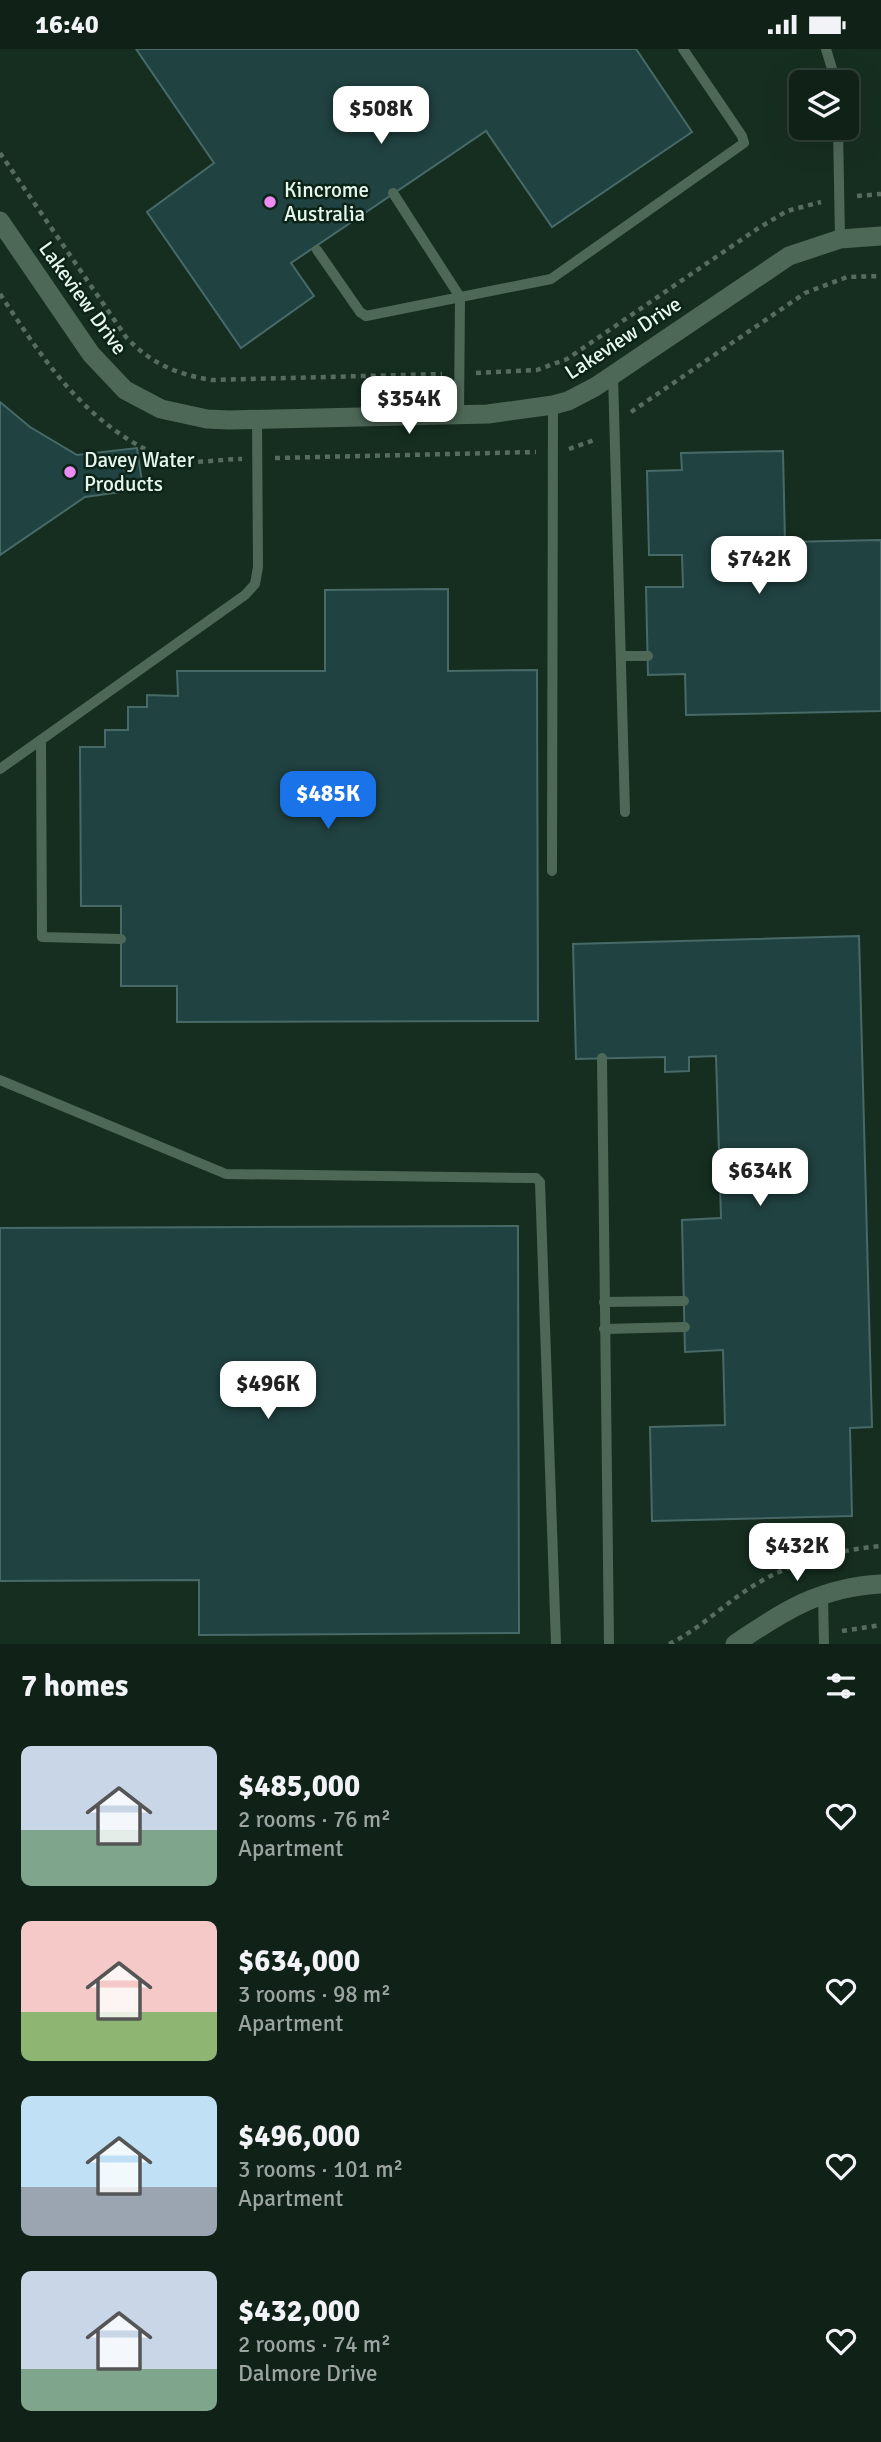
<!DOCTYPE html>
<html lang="en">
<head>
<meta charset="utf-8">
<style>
  body { margin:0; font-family:Signika,sans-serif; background:#192a21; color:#f1f3f6; height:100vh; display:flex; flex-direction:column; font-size:26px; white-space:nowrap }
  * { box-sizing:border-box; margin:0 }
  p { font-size:23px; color:#9ca4a2 }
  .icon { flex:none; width:38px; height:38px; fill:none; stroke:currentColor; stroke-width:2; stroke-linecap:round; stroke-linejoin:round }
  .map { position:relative; height:1595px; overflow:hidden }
  .drawer { display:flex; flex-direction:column; background:#102218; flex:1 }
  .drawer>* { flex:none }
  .controls { position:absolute; left:789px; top:21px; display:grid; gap:14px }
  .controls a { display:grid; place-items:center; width:70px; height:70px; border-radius:10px; background:#102218; box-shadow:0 7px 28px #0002,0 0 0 2px #303f37; font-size:35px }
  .price { position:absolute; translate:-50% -60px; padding:0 16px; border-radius:14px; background:#fff; color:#222; font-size:23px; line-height:46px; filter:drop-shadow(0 2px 4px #0008) }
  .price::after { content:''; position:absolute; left:50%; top:42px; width:21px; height:16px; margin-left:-10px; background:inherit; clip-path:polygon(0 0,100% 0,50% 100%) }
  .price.selected { background:#1a73e8; color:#fff }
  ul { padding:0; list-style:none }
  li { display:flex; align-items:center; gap:21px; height:175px; padding:0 21px }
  li span { display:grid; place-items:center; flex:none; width:196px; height:140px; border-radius:10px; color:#555 }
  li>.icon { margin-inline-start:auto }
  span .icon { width:84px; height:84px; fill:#fffc; stroke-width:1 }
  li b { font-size:30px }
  h2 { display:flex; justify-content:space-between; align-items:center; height:84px; padding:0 21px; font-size:30px }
  .status { display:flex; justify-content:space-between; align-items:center; height:49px; padding:0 35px; background:#102218; direction:ltr }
  .status svg { height:19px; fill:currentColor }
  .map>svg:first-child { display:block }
  .building { fill:#204240; stroke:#476a68; stroke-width:2 }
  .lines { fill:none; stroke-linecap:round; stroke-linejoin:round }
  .path { stroke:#566c5f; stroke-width:4.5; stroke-dasharray:5 5; stroke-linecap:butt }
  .service { stroke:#4e6858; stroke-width:10 }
  .minor { stroke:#4e6858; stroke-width:19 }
  .poi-dot { fill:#ef8bf6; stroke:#0c2417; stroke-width:2.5 }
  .labels { text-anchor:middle; stroke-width:5; stroke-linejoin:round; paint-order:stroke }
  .poi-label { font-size:21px; fill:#e8f7ee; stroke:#0c2417; text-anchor:start }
  .street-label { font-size:21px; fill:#e8f7ee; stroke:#0c2417 }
</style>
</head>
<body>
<div class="status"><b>16:40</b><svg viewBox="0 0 49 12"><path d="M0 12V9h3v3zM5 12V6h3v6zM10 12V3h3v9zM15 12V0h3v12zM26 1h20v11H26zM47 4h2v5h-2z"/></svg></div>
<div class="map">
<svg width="881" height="1595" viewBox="0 0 881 1595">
  <rect width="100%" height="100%" fill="#162e20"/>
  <!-- building -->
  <g class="building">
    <polygon points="136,0 636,0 692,83 552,178 486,82 291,214 314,247 241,299 147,163 214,114"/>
    <polygon points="0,353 30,378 77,406 137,399 143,440 85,448 0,506"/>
    <polygon points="783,402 785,493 881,491 881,662 686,666 685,625 648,626 646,538 683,538 682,506 649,506 647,422 682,421 681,404"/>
    <polygon points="448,540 448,622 537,621 538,972 177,973 177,937 121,937 121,857 81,857 80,698 105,698 105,681 128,681 128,658 147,658 147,646 178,647 177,622 325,622 325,541"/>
    <polygon points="859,887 872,1378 850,1379 852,1467 652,1472 650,1378 725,1376 723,1301 685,1303 682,1171 721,1169 716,1007 689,1008 689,1022 665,1023 665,1008 576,1010 573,895"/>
    <polygon points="518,1177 519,1584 199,1586 199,1531 0,1532 0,1179"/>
  </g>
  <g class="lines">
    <!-- path -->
    <g class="path">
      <path d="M0,104L126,288C150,314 176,325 211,331L442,325"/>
      <polyline points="857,147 881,145"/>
      <path d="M0,245C36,299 68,350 123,387C138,397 154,406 172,410C193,416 220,410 242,410"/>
      <polyline points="476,324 537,321 567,310 757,180 787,162 821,153"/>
      <polyline points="631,363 805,244 847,228 881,227"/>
      <polyline points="569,400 597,390"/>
      <polyline points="275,409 536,403"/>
      <polyline points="842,1582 881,1576"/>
      <path d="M669,1595C700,1580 724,1555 753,1537C791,1513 837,1501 881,1497"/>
    </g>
    <!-- service -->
    <g class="service">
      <polyline points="826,0 836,33"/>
      <polyline points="838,79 840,190"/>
      <polyline points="393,144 460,248 459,365"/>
      <polyline points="317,201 360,263 366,267 551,230 744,94 742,87 683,0"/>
      <polyline points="613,326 625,763"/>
      <polyline points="621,607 648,607"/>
      <polyline points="41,691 42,888 121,890"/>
      <polyline points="0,720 245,546 255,535 258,518 257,371"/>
      <polyline points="552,822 553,356"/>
      <polyline points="602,1009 609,1595"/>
      <polyline points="0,1031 226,1125 529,1129 536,1129 540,1133 556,1595"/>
      <polyline points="604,1253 684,1252"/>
      <polyline points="604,1280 685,1278"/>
      <polyline points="823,1545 824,1595"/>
    </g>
    <!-- minor -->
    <g class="minor">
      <polyline points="0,172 91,305 125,341 161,360 207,370 229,371 488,365 553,356 568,352 595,338 789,207 840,190 881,187"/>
      <path d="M735,1595C783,1562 821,1538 881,1535"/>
    </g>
  </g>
  <!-- markers -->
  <g class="poi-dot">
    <circle cx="270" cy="153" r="7"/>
    <circle cx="70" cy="423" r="7"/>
  </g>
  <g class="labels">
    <!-- poi labels -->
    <g class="poi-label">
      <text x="284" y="148">Kincrome<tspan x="284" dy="24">Australia</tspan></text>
      <text x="84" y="418">Davey Water<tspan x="84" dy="24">Products</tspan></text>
    </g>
    <!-- street labels -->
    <g class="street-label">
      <text transform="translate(83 249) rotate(54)" y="7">Lakeview Drive</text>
      <text transform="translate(623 289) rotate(-33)" y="7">Lakeview Drive</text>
    </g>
  </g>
</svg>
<div class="controls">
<a><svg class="icon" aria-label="layers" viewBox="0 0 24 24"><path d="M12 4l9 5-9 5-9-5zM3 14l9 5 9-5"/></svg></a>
</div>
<b class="price" style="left:381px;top:97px">$508K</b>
<b class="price" style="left:409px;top:387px">$354K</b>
<b class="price" style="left:759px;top:547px">$742K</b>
<b class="price selected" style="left:328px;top:782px">$485K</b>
<b class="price" style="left:760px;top:1159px">$634K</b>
<b class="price" style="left:268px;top:1372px">$496K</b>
<b class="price" style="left:797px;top:1534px">$432K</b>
</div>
<section class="drawer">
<h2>7 homes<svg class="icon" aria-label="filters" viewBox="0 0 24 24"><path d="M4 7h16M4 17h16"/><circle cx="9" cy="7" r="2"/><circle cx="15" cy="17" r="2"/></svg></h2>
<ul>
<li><span style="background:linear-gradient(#c9d6e8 60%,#7fa58c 0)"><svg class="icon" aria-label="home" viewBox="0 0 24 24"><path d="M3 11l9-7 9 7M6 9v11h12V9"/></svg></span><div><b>$485,000</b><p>2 rooms · 76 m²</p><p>Apartment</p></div><svg class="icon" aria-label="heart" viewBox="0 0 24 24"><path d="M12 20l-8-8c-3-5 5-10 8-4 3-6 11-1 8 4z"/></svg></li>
<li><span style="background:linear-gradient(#f6c9c9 65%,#8fb573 0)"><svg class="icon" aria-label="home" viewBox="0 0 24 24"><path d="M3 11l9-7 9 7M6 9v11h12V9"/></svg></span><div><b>$634,000</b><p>3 rooms · 98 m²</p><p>Apartment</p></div><svg class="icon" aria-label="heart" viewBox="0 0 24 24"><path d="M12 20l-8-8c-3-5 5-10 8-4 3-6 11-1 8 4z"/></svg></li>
<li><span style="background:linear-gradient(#bfe0f5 65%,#9aa5b1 0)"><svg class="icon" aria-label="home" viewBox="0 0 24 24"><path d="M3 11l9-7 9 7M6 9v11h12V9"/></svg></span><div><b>$496,000</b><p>3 rooms · 101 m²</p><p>Apartment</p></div><svg class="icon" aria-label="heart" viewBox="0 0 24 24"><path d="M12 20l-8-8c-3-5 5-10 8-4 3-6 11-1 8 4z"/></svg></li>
<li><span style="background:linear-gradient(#c9d6e8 70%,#7fa58c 0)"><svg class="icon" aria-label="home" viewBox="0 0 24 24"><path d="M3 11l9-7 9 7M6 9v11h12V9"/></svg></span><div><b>$432,000</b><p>2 rooms · 74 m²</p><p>Dalmore Drive</p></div><svg class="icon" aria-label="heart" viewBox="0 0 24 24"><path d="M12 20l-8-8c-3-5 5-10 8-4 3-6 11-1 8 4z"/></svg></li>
</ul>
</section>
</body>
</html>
